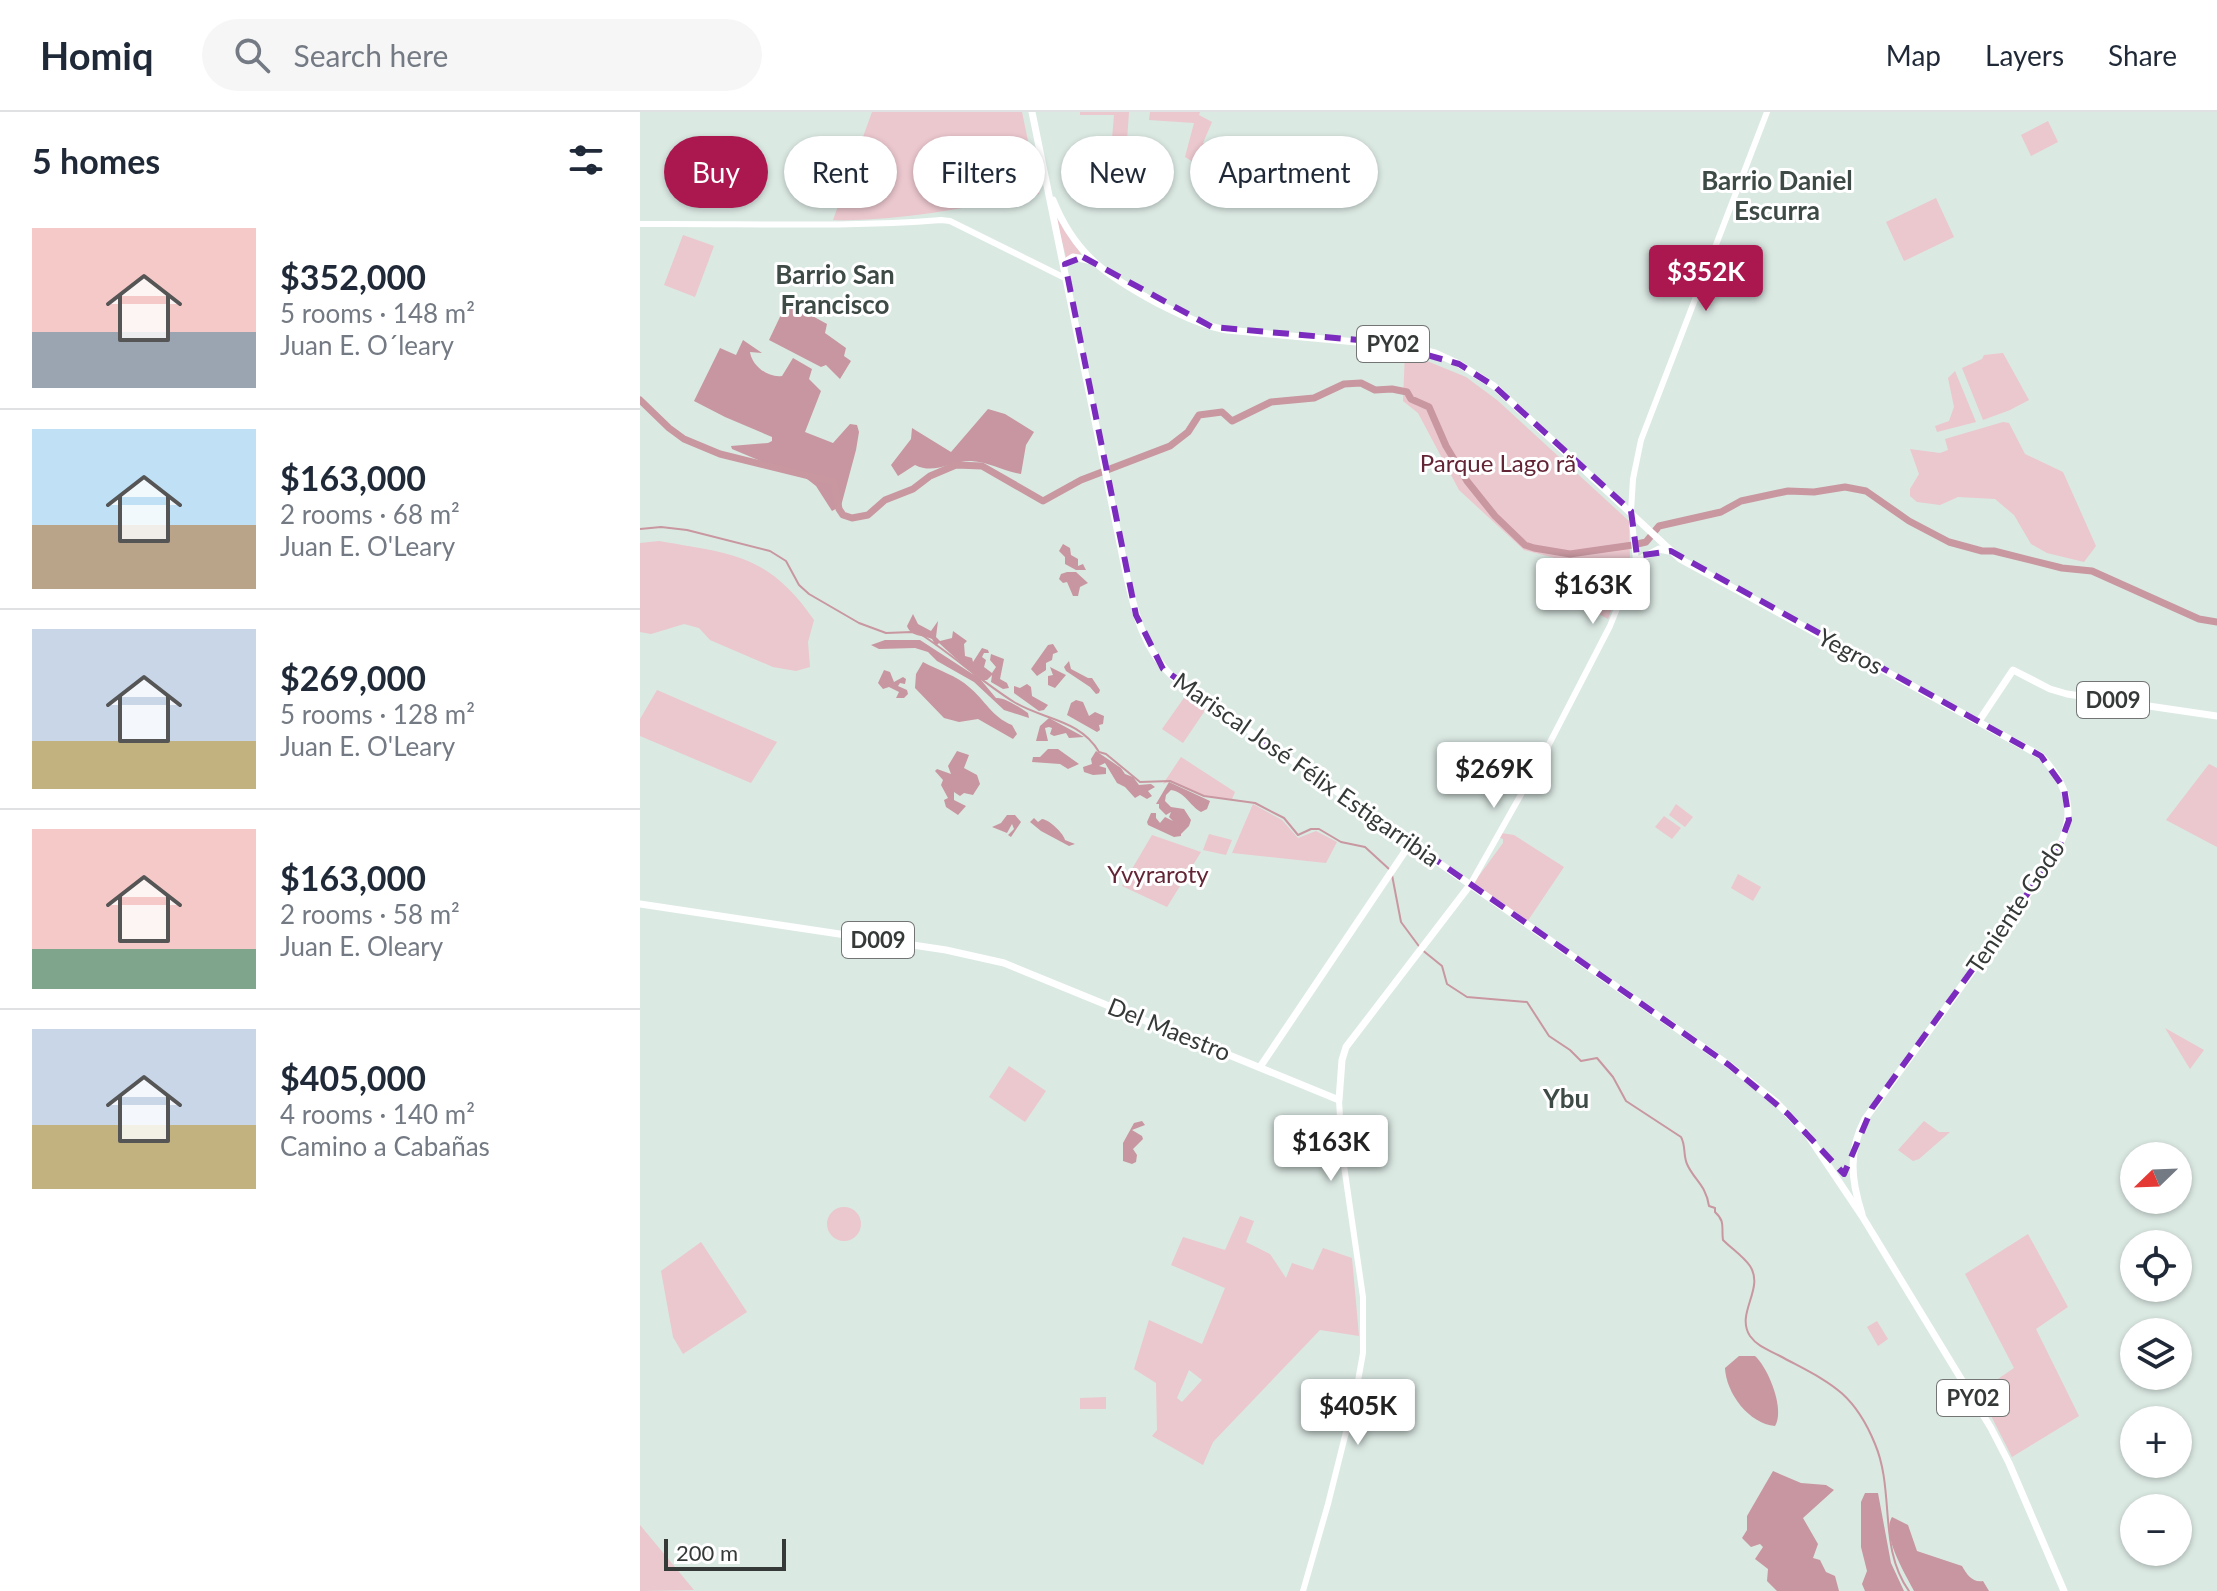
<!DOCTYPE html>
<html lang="en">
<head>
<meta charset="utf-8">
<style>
  body { margin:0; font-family:Lato,sans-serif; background:#f6f6f7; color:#1f2937; height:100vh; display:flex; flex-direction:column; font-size:30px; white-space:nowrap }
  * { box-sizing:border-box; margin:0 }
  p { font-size:26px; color:#747a83 }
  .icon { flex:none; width:44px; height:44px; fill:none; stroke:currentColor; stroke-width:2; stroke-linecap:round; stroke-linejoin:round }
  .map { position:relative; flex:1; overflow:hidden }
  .drawer { display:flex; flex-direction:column; background:#fff; width:640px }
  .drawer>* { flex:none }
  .banner { position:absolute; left:24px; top:24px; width:760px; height:72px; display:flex; gap:16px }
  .needle { width:52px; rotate:247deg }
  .buttons { position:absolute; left:1480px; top:1030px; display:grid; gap:16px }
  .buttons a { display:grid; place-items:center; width:72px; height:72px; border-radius:50%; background:#fff; box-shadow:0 2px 6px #0004; font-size:40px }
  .scale { position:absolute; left:24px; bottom:20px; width:122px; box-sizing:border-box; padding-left:8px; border:4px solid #353a38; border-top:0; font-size:22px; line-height:28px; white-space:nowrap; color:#353a38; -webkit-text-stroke:6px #fff; paint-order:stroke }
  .price { position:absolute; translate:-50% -68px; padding:0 18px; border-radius:8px; background:#fff; color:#222; font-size:26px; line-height:52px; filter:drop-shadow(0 2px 4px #0008) }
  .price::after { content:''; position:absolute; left:50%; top:48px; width:24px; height:18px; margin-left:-12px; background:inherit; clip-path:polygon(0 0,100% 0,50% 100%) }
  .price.active { background:#aa184f; color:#fff }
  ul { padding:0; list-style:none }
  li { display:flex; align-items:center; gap:24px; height:200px; padding:0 32px }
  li+li { border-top:2px solid #e0e1e3 }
  li span { display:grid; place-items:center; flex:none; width:224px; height:160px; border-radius:0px; color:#555 }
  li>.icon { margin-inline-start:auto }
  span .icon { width:96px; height:96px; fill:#fffc; stroke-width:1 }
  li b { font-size:34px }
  h2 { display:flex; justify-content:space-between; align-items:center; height:96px; padding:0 32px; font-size:34px }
  .tag { padding:0 28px; border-radius:36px; background:#fff; box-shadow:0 2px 6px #0004; font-size:28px; line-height:72px }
  .tag.active { background:#aa184f; color:#fff }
  header { display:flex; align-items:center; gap:48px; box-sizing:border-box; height:112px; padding:0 40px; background:#fff; border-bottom:2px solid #e0e1e3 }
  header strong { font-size:38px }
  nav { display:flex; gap:44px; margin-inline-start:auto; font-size:28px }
  .search { width:560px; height:72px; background:#f6f6f7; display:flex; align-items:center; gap:20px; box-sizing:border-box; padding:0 28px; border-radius:44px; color:#747a83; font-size:30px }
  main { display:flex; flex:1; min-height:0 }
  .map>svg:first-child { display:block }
  .green { fill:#ebc7ce; fill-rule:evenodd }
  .forest { fill:#c796a0 }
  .water { fill:#c897a0 }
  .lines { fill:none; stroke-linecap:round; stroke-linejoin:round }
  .stream { stroke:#c897a0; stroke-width:2 }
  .river { stroke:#c897a0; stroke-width:7 }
  .secondary { stroke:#fff; stroke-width:6 }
  .primary { stroke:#fff; stroke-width:7 }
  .marked { fill:none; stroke:#7b2cbf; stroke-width:6; stroke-dasharray:16 10; stroke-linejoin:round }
  .labels { text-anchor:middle; stroke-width:6; stroke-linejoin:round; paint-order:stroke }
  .shield { fill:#fff; stroke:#727574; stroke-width:2 }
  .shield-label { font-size:22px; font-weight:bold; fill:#353a38 }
  .park-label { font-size:24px; fill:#622535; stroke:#fff }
  .street-label { font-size:24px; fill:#353a38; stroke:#fff }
  .neighbourhood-label { font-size:26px; font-weight:bold; fill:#3e4a45; stroke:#fff }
</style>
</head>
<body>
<header>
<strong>Homiq</strong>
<div class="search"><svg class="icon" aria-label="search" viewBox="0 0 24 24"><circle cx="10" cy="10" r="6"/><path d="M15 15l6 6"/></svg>Search here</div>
<nav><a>Map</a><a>Layers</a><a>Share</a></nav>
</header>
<main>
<section class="drawer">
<h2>5 homes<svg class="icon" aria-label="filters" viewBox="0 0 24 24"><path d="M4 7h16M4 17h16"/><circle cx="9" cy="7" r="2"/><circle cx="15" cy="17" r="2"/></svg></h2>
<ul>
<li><span style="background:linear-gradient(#f6c9c9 65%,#9aa5b1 0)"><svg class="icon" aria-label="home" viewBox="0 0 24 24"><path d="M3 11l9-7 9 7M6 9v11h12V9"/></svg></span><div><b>$352,000</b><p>5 rooms · 148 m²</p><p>Juan E. O´leary</p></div></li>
<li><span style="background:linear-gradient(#bfe0f5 60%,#b9a48a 0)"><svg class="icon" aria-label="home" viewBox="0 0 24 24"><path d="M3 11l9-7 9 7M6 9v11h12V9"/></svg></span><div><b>$163,000</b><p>2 rooms · 68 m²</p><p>Juan E. O'Leary</p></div></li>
<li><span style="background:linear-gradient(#c9d6e8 70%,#c2b280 0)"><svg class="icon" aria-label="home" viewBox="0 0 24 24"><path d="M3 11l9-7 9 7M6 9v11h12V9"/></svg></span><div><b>$269,000</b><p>5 rooms · 128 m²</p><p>Juan E. O'Leary</p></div></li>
<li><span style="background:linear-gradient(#f6c9c9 75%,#7fa58c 0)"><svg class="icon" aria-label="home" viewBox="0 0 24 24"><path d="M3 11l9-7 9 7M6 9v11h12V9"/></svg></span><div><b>$163,000</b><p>2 rooms · 58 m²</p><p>Juan E. Oleary</p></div></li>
<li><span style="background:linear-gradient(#c9d6e8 60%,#c2b280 0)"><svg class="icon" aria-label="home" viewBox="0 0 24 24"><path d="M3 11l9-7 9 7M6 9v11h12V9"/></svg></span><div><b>$405,000</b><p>4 rooms · 140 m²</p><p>Camino a Cabañas</p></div></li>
</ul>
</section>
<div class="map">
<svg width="1577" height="1479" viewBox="0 0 1577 1479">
  <rect width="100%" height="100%" fill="#dbe9e3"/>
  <!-- green -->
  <g class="green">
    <path d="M232,0H382L399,82C331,94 262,110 193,108Z"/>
    <polygon points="440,0 489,0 487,28 472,27 474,3 440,3"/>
    <polygon points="510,0 560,0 559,3 572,10 563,31 569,36 560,54 545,45 554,11 509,8"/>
    <polygon points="1408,9 1418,30 1391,44 1381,23"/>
    <polygon points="1296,86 1314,125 1264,149 1246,110"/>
    <polygon points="416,105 441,142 426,145"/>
    <polygon points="43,123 74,134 55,185 24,173"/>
    <polygon points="765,240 826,265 857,288 989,409 990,448 968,507 908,475 915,446 884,438 819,378 778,301 763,289"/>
    <polygon points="1363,241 1389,288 1370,298 1343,308 1322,256 1342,247 1344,243"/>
    <polygon points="1315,259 1336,310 1297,320 1295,314 1309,309 1314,295 1308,266"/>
    <polygon points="1363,310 1369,311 1385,342 1423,360 1456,434 1444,450 1407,441 1391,432 1374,403 1355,387 1318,385 1300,393 1277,390 1270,384 1270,377 1279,362 1270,337 1300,341 1308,338 1305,327"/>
    <path d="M19,429C93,442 128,442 174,508L168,530L170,555L156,559L133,555L70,528L59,516L44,512L11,522L0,520V431Z"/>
    <polygon points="17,578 137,630 111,671 0,624 0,607"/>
    <polygon points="546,583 566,597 543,631 522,617"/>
    <polygon points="541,645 595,680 592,687 564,684 530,669 523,672"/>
    <polygon points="1569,652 1577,656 1577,735 1526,708"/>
    <polygon points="613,692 642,708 658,726 676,719 697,730 686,751 592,741"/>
    <polygon points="1036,692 1053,705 1045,715 1029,703"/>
    <polygon points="1024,704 1041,716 1032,727 1015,715"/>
    <polygon points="861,721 874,723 924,755 887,810 833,772 863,731 863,727 858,725"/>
    <polygon points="569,722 592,728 586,743 563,738"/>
    <polygon points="512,723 561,740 527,795 482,774"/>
    <polygon points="1098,762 1121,775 1113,789 1091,776"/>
    <polygon points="1525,916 1564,938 1550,957"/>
    <polygon points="369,954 406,979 385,1010 349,985"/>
    <polygon points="1284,1009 1299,1020 1310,1020 1279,1047 1273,1049 1258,1038"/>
    <circle cx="204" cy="1112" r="17"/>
    <path d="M600,1104L614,1109L606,1130L630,1142L646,1166L652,1151L673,1158L683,1136L712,1146L719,1224L680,1218L573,1330L563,1353L512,1324L517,1318L516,1271L494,1257L509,1208L562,1232L585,1176L531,1153L543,1125L585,1138ZM549,1258L562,1268L542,1290L537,1286Z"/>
    <polygon points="1388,1122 1428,1195 1396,1217 1439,1304 1372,1345 1339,1280 1374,1256 1325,1162"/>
    <polygon points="61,1130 107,1200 43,1242 33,1225 21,1159"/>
    <polygon points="1237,1209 1248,1227 1238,1234 1227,1215"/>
    <polygon points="466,1285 466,1297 440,1297 440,1286"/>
    <polygon points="0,1413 54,1478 0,1479"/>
  </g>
  <!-- forest -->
  <g class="forest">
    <polygon points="147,190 187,212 185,221 206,236 204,244 211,249 200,267 186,253 181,255 129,228"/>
    <path d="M103,228L122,241L110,240C112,254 128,266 142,264L153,246L172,257L169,267L181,279L165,320L193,331L210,312L217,313L219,320L216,338L201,394L192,399L176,374L158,360L123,350L92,337L91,334L128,331L132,329V325L85,305L54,289L80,236L96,243Z"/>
    <path d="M348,297L365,302L394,320L386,333L381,362C363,359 349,350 331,349C309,349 295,363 275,353L258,364L251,353L271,327L272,316L311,340Z"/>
    <polygon points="423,432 430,436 431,443 438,447 438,454 443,452 446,458 436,458 425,452 425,445 419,439"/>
    <polygon points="427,460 436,460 448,471 440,475 438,484 433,484 427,470 423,471 419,467 421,462"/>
    <path d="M273,502L278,512L291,519L298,509L296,525L300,529L312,526L313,519L327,529L324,532L325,544L332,546L333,550L342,536L348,538L349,541H344L342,545L346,548L344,555L352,561L356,555L350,548L351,542L364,547L360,567L367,571L369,576L363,577L351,570L352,563L347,568H341L356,586C365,585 380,596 388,601L389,606L364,598L334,570L297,549L288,540L275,536L239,537L231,533L245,528H280L334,563L299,531L296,534L292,527C283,523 271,525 267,514Z"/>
    <polygon points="413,532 418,540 413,542 412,548 406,551 406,558 397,564 391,557 408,533"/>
    <polygon points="429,549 431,557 448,566 452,566 460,578 459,581 456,582 450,575 426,559 424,555"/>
    <path d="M283,550C298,558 317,564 329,575C345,588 352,605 372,613L377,622L373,627L338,607L319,610L304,606L275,576L276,562Z"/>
    <polygon points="410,555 426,563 415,576 408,573 408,564 413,563"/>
    <polygon points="244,558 250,560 254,570 263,565 266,567 265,572 260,571 258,574 267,578 268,582 264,586 256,586 259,580 249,575 243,577 238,571"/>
    <polygon points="387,572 391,575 392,584 408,593 404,598 399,599 374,581 374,574 380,576"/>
    <polygon points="436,588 443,590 449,604 455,600 464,604 463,612 459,613 460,618 457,620 427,603 431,591"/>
    <polygon points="409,606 444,625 429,626 426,621 414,624 410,622 412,616 409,615 405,616 408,629 396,629 400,614"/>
    <polygon points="408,637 418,637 439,652 428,657 420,652 392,650 393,645 400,645"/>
    <polygon points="317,639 329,643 324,656 337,663 340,672 333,683 324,681 320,684 314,680 314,688 326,694 318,703 306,695 304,688 308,686 301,673 303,668 295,659 297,657 311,662 308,654"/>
    <polygon points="456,639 481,656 485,662 493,665 499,673 511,672 515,675 508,679 512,684 507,687 500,683 495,686 485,675 477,671 465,651 459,654 466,656 466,662 453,663 444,660 443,655 452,652 451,647"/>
    <path d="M529,670L570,689L567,697L561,700C550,694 545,680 531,678L526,683L525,689L531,695L544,697L551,708L549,714L541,722V724L534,725L508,713L507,710L511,701H516V706L520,711L525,705L533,709L529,705L531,700L526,703L519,696V692H516Z"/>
    <polygon points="367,703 375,703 381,710 371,725 368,723 374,717 372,712 367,721 352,715 361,711"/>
    <path d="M394,706L398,710L402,707C410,708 424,722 425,728L435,732L429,734L401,719L390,710Z"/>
    <polygon points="502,1009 505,1013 492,1018 502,1024 503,1027 493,1037 497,1043 496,1050 492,1052 483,1049 483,1031 494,1011"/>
    <polygon points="1133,1359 1161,1371 1186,1373 1194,1378 1163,1406 1178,1432 1173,1446 1180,1448 1186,1460 1195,1464 1199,1479 1137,1479 1127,1469 1128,1457 1115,1447 1123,1435 1120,1432 1111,1435 1102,1426 1107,1418 1107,1404"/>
    <polygon points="1225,1381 1238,1381 1251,1451 1264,1479 1225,1479 1222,1472 1227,1459 1221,1435 1221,1390"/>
    <path d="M1252,1405L1268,1413L1277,1439L1322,1454C1327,1463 1333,1471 1343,1469L1349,1479H1274C1265,1461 1241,1423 1252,1405Z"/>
  </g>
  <!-- water -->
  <path class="water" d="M1099,1244H1115C1129,1257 1145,1298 1135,1314C1109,1312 1086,1281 1085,1256Z"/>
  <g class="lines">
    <!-- stream -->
    <g class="stream">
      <path d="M0,417L21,415L47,418L130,439L146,449L159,473L169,482L219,511L246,521L272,520L282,523C314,544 342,570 374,590C403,608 440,607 459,640L466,642L500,670L530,669L564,684L615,691L644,706L658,723L671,717H679L701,730L725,735L749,757"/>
      <path d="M752,763L761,810L781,837L802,854L807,872L827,885L887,890L909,924L930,938L941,949L957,946L973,965L986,989L1041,1025C1046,1034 1043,1043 1047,1052C1054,1068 1066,1073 1069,1094L1075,1096V1100C1086,1110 1081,1116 1083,1128C1092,1137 1103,1144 1110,1154C1125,1177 1095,1201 1110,1224C1118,1235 1129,1238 1140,1244C1188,1270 1213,1278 1235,1332C1255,1379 1238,1436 1269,1479"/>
    </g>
    <!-- river -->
    <polyline class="river" points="0,288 29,316 44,327 80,342 194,370 199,397 203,403 212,406 228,403 245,388 273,377 290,364 316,353 342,354 403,389 441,368 530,334 548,320 559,303 582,300 592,309 631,290 674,286 704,272 721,271 735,278 752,277 767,280 771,287 789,295 806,334 827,369 855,404 885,433 894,436 930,442 993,433 1006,430 1019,414 1081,400 1101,389 1148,379 1174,380 1205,375 1226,379 1269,409 1309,430 1342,439 1354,439 1422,456 1452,459 1559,507 1577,510"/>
    <!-- secondary -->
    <g class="secondary">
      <path d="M0,112C101,111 201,116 301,108L310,109L427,167"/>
      <polyline points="830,773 906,638 970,514 996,449 991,399 993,367 1001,328 1127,0"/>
      <polyline points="663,1479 688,1392 716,1280 723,1241 723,1185 702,1040 699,988"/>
    </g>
    <!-- primary -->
    <g class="primary">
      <path d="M392,0L486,461C495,501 503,538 535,567L1089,953L1136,990L1167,1022L1222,1104L1351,1316L1369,1351L1424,1479"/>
      <path d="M413,88C435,143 467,164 517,191C540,202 562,214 587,218L770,235L795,241L819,252L854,274L1040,447L1401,644C1442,688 1432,720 1400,766L1225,1007C1208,1039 1211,1068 1222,1102"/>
      <polyline points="424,155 427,149 433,145 448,148"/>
      <polyline points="996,449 1019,437 1029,439"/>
      <polyline points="1339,609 1373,558 1410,577 1427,582 1577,604"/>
      <polyline points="0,792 306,838 364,851 699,988 702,948 706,935 830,773"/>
      <polyline points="620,955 770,732"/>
    </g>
  </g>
  <!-- marked area -->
  <path class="marked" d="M443,145L572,215L741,230L819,252L854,274L991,399L997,444L1031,439L1401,644L1424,676L1429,708L1417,741L1232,996L1204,1062L1148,1002L1089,953L523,557L496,503L425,152Z"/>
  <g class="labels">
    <!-- shield labels -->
    <g class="shield">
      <rect x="717" y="214" width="72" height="36" rx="6"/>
      <rect x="1437" y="570" width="72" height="36" rx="6"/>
      <rect x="202" y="810" width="72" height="36" rx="6"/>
      <rect x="1297" y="1268" width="72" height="36" rx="6"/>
    </g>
    <g class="shield-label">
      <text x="753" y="240">PY02</text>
      <text x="1473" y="596">D009</text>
      <text x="238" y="836">D009</text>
      <text x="1333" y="1294">PY02</text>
    </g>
    <!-- park labels -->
    <g class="park-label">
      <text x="858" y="360">Parque Lago rã</text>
      <text x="518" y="771">Yvyraroty</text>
    </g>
    <!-- street labels -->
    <g class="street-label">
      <text transform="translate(1210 540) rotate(28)" y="8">Yegros</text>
      <text transform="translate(666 658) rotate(35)" y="8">Mariscal José Félix Estigarribia</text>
      <text transform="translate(1376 795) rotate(-56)" y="8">Teniente Godo</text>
      <text transform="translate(529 918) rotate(22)" y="8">Del Maestro</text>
    </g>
    <!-- neighbourhood labels -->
    <g class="neighbourhood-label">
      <text x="1137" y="78">Barrio Daniel<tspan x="1137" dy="30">Escurra</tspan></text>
      <text x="195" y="172">Barrio San<tspan x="195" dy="30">Francisco</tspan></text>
      <text x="926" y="996">Ybu</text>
    </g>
  </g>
</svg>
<div class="buttons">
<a><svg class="needle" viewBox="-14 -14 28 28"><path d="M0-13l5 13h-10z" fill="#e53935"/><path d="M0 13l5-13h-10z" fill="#747a83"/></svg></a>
<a><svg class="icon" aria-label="locate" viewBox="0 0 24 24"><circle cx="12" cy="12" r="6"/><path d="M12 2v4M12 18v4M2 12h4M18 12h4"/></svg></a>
<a><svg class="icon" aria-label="layers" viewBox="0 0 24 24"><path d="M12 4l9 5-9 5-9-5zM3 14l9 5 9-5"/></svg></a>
<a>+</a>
<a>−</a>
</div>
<div class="scale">200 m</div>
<b class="price active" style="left:1066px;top:201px">$352K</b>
<b class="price" style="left:953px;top:514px">$163K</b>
<b class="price" style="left:854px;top:698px">$269K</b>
<b class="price" style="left:691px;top:1071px">$163K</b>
<b class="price" style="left:718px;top:1335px">$405K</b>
<div class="banner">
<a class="tag active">Buy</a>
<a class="tag">Rent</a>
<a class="tag">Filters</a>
<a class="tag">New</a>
<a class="tag">Apartment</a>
</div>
</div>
</main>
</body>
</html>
